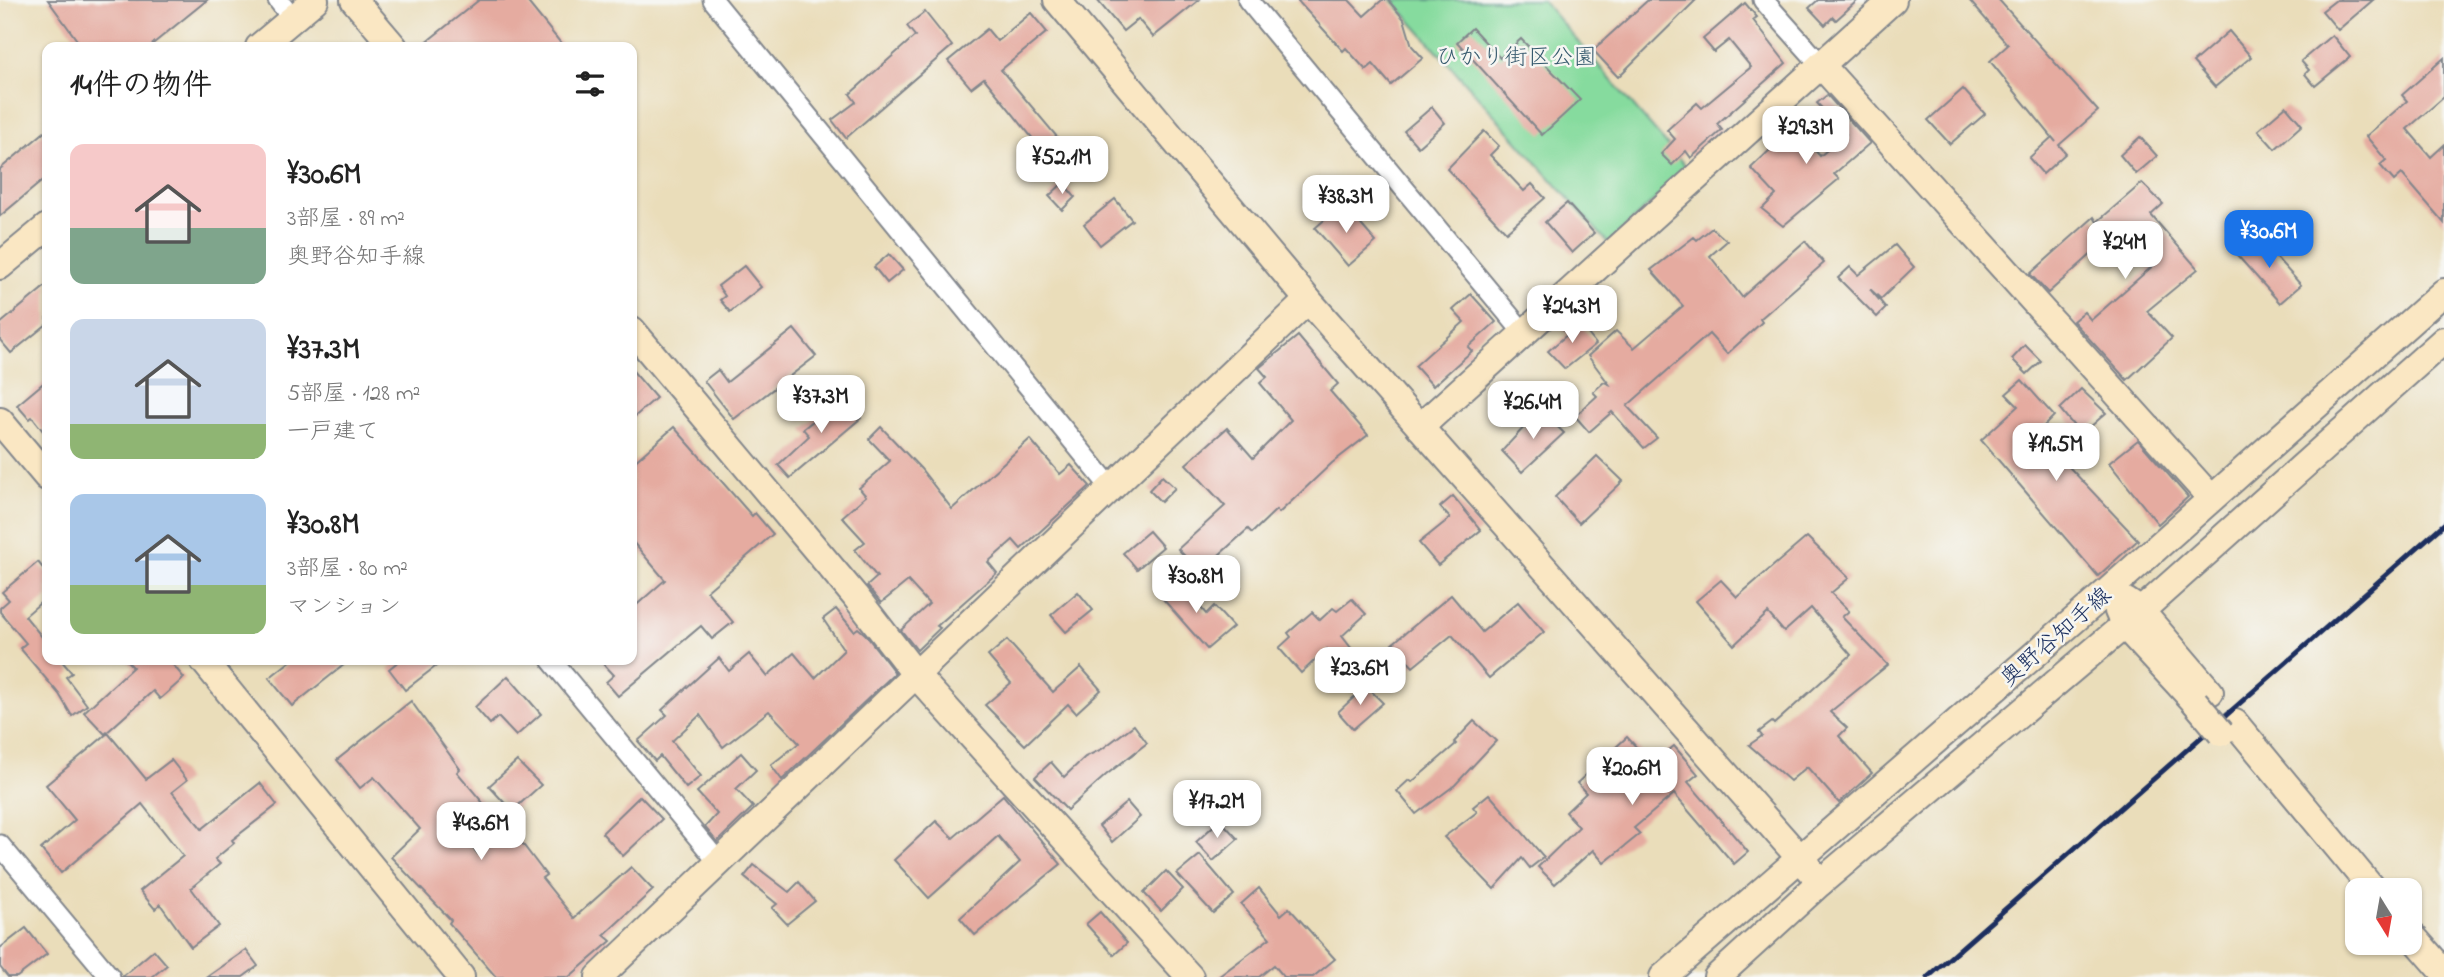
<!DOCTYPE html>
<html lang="ja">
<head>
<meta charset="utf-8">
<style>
  body { margin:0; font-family:"Indie Flower","Klee One",sans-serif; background:#f6f6f6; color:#222; height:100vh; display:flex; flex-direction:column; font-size:26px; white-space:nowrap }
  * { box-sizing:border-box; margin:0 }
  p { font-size:23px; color:#767676 }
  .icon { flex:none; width:38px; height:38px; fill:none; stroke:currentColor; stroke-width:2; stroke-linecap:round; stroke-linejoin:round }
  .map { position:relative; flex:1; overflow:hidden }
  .side { position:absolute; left:42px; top:42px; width:595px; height:623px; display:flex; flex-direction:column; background:#fff; border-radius:14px; box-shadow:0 2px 5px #0004 }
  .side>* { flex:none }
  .needle { width:46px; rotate:169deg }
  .buttons { position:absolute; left:2345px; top:878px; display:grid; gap:14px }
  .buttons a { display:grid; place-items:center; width:77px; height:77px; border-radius:14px; background:#fff; box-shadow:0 2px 5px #0004; font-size:35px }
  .price { position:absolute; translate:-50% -60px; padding:0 16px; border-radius:14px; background:#fff; color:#222; font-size:23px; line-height:46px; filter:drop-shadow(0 2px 4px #0008) }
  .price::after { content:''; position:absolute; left:50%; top:42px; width:21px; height:16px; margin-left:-10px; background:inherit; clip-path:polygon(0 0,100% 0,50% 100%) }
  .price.selected { background:#1a73e8; color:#fff }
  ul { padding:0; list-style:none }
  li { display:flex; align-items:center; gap:21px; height:175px; padding:0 28px }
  li span { display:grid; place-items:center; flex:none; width:196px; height:140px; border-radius:14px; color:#555 }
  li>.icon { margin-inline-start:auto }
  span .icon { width:84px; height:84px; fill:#fffc; stroke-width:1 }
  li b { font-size:30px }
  h2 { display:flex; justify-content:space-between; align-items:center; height:84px; padding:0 28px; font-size:30px }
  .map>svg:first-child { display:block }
  .green { fill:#86db9e; stroke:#50857e; stroke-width:2 }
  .building { fill:#e5aba0 }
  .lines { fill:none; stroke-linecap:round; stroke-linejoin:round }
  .street-casing { stroke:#82868c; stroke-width:23 }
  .secondary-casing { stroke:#82868c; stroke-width:30 }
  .street { stroke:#fff; stroke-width:19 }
  .secondary { stroke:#fae7c3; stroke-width:26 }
  .rail { stroke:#1b2f5e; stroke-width:5 }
  .secondary-bridge-casing { stroke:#82868c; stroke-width:30; stroke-linecap:butt }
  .secondary-bridge { stroke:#fae7c3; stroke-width:26 }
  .labels { text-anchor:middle; stroke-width:5; stroke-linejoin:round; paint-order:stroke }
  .park-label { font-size:23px; fill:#365a6e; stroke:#f6f6f2 }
  .street-label { font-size:23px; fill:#1b2f5e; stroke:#f6f6f2 }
</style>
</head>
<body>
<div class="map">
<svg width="2444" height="977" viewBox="0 0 2444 977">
  <rect width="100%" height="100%" fill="#f6f6f2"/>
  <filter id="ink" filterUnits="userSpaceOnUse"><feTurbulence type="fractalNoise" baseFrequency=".0143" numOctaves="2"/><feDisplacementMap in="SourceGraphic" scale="14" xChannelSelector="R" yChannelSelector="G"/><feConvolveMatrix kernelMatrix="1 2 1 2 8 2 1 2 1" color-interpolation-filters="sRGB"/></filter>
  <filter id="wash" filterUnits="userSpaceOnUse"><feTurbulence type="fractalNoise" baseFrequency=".00686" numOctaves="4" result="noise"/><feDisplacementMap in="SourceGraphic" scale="28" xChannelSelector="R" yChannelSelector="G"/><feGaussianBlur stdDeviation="1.57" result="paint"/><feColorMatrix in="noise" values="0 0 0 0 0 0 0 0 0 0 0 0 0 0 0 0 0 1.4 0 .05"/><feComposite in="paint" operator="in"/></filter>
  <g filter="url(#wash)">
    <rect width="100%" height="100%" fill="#eaddba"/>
    <!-- green -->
    <polygon class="green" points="1392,0 1542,0 1688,169 1608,243"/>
    <g id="blocks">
      <!-- building -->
      <g class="building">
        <polygon points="48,0 207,0 149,47 82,47"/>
        <polygon points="479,0 526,0 564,47 420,47"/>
        <polygon points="1097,0 1199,0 1153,37 1138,19 1123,31"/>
        <polygon points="1297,0 1349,0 1364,16 1382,0 1388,0 1404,19 1412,46 1423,58 1391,85 1373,64 1366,70 1346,48 1343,51"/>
        <polygon points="1648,0 1696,0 1618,77 1593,50"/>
        <polygon points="1818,0 1858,0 1836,20 1833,17 1825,25 1809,8"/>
        <polygon points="1969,0 1999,0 2098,111 2059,145 2066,153 2043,174 2029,158 2052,137 2056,142 1990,61 2008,45"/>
        <polygon points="2336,0 2373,0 2338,30 2322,11"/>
        <polygon points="1745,3 1757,17 1753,20 1786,63 1717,124 1722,130 1691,158 1686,151 1672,165 1661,154 1675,139 1667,130 1697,103 1702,108 1751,67 1729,40 1714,52 1703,39"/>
        <polygon points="925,12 952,46 846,138 832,120 856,102 850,94 915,36 907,26"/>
        <polygon points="1031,13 1047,32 1001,70 1058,138 1042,150 984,78 971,88 948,61 987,29 997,41"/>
        <polygon points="1472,28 1500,58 1521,39 1580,100 1542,135 1457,42"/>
        <polygon points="2229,31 2251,57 2215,87 2193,62"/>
        <polygon points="2332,35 2350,57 2315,86 2305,74 2309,70 2301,61"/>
        <polygon points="2444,58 2444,97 2407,129 2431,157 2444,145 2444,223 2402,174 2394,181 2380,165 2386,160 2366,136 2407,101 2402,95"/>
        <polygon points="1963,89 1985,114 1950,144 1928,120"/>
        <polygon points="1827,95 1870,143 1834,174 1839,179 1783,226 1762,209 1776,195 1751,168 1794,127 1820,156 1846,134 1817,103"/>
        <polygon points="2286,106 2302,125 2275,149 2258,130"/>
        <polygon points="1432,107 1445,123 1418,147 1404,131"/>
        <polygon points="47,130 47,177 0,216 0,169"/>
        <polygon points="1484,131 1499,146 1490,155 1524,191 1532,184 1545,198 1506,232 1447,169"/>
        <polygon points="2140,137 2157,156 2136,174 2120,155"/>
        <polygon points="1063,183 1075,197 1062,210 1049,196"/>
        <polygon points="2142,183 2163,204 2151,215 2198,269 2147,311 2172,338 2127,380 2073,321 2084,312 2091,320 2155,264 2122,227 2048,293 2030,274 2094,217 2097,222"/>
        <polygon points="1115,199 1132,220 1100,245 1084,224"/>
        <polygon points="1567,203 1594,233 1572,253 1545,222"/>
        <polygon points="1343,204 1376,242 1348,266 1315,228"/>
        <polygon points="1712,228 1727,241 1710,256 1742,297 1805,241 1824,263 1760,319 1762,322 1727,354 1709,334 1627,406 1657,438 1644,448 1612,412 1589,432 1575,416 1597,396 1593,392 1604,382 1609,384 1588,356 1616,331 1634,348 1683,306 1651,270 1694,237 1697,240"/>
        <polygon points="2258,237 2301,285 2280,303 2237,255"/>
        <polygon points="1895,245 1914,267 1881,299 1870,289 1886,308 1877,317 1838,278 1850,267 1858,275"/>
        <polygon points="889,254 903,270 887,283 874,267"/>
        <polygon points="744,266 761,287 730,312 720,300 725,296 718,286"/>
        <polygon points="47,285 47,324 11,353 0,340 0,324"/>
        <polygon points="1471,294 1496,322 1468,347 1472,351 1433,386 1415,366 1464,322 1453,310"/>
        <polygon points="1576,319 1596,344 1565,369 1548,351 1568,334 1564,330"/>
        <polygon points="794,329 816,356 734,419 704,381 718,370 727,382"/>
        <polygon points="1298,336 1338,384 1330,391 1368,435 1332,463 1279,513 1276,510 1252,533 1248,529 1200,572 1178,549 1225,506 1186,464 1227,428 1253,458 1291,420 1260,383 1267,377 1259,368"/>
        <polygon points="2025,345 2041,361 2027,374 2012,359"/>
        <polygon points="632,370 656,398 632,419"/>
        <polygon points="47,380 47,436 32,417 29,419 17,405"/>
        <polygon points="2022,380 2054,416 2037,433 2138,540 2098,576 1981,440 2018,406 2006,394"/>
        <polygon points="2081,389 2106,413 2081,435 2060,409"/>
        <polygon points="844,396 861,418 790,478 778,465 809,436 803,429"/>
        <polygon points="1540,410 1564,433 1522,472 1502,451"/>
        <polygon points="674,427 752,516 755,513 773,534 707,591 733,622 712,639 701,626 618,696 606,682 614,675 600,660 632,660 632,609 665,580 632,541 632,464"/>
        <polygon points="881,427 921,469 952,509 1030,439 1060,474 1071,465 1090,486 1021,549 1013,540 988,562 997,573 937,626 940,628 917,650 901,630 929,604 908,581 881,603 867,586 877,577 855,550 865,542 842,517 866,496 859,488 890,461 869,439"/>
        <polygon points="2138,440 2188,497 2158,524 2109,463"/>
        <polygon points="1597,456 1623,481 1579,523 1555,497"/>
        <polygon points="1162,476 1175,488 1161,502 1149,490"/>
        <polygon points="1453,496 1481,530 1438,565 1419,543 1450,518 1440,507"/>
        <polygon points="1149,531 1163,547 1137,569 1123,553"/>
        <polygon points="1807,537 1849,578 1831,593 1849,611 1842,617 1888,665 1830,712 1847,728 1839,736 1872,773 1839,803 1807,767 1790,781 1749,745 1762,736 1759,732 1772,722 1774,724 1851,655 1811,608 1784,632 1768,613 1734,645 1696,601 1721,580 1737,597"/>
        <polygon points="38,562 47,573 47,597 25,616 47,643 47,660 61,660 72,673 66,677 87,705 72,716 59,694 20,648 26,643 0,612 0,608 9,600 2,592"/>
        <polygon points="1177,579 1206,614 1214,606 1233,627 1207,649 1162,598 1160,592"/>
        <polygon points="1078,592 1093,610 1066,632 1051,615"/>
        <polygon points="1451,595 1482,632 1518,602 1544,632 1489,678 1452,635 1413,667 1392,644"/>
        <polygon points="1352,599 1366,614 1342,636 1358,657 1342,669 1327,649 1301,673 1279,648 1291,637 1288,633 1312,612 1320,620 1333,608 1337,611"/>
        <polygon points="836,609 854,631 858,628 865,634 895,673 782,780 771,765 799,743 769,711 723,747 700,715 672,741 701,776 686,788 660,756 655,761 638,741 667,715 662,710 719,658 729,671 749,654 767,676 794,653 815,678 844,650 823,619"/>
        <polygon points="1007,640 1053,692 1081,667 1101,690 1076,713 1068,704 1025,745 985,705 1011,683 988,656"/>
        <polygon points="126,660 169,660 184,678 160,699 153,691 105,734 84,712 133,667"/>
        <polygon points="292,660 350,660 292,706 269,678"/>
        <polygon points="400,660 444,660 405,690 389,669"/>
        <polygon points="508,676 541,714 516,736 498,717 490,724 475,707"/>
        <polygon points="1366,686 1383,703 1353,729 1338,712"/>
        <polygon points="411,701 460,769 457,772 484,804 456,827 478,854 509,826 546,875 542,878 574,918 631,867 653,890 604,935 611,941 569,977 496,977 449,923 451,920 391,857 420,829 374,777 360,788 337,760"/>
        <polygon points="1474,721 1496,741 1455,785 1416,814 1397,791 1409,780 1412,782 1456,744 1454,742"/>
        <polygon points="1134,725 1147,743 1106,775 1067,810 1035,777 1051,762 1064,777 1085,757 1102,749"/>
        <polygon points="108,733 146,779 171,760 187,780 172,792 202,829 260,783 277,805 232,840 234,843 215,859 220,864 191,888 219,926 191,947 160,904 155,909 140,891 183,856 142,804 61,873 41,849 75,820 46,785"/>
        <polygon points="1627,737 1652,764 1674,746 1698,774 1688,782 1748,852 1734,864 1674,794 1634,828 1640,834 1604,863 1593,850 1555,884 1538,867 1579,827 1566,812 1586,793 1577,783"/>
        <polygon points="741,753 756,770 736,789 753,807 717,842 705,827 717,814 697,792"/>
        <polygon points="517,761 541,785 512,811 489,786"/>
        <polygon points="1489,794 1544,857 1530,868 1522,858 1494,889 1444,837 1477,812 1473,807"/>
        <polygon points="1003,795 1061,864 975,935 960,918 1020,862 998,836 929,898 894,860 936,821 953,838"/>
        <polygon points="640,796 662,819 623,856 602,833"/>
        <polygon points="1127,802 1140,817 1112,842 1099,826"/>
        <polygon points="1220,820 1238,839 1213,861 1196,842"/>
        <polygon points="1200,855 1234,895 1213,913 1177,874"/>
        <polygon points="754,865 789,892 799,882 815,901 787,924 772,908 777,904 744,877"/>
        <polygon points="1166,871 1183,889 1161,911 1144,893"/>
        <polygon points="1259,888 1281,915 1289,908 1335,959 1313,977 1284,977 1274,965 1259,977 1218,977 1270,938 1241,904"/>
        <polygon points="1100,912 1127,943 1114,955 1086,924"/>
        <polygon points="26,928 47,954 17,977 8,977 0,967 0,948"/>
        <polygon points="154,950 167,965 152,977 122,977"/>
        <polygon points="246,950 258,966 243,977 207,977"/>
      </g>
    </g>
  </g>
  <g filter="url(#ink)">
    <use href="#blocks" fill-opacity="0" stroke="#82868c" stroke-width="2"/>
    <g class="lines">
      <!-- street casing -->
      <g class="street-casing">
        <g id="street">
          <polyline points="278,0 292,18"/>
          <polyline points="713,0 1112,489"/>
          <polyline points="1248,0 1523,332"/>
          <polyline points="1763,0 1821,65"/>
          <polyline points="551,660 720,864"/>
          <polyline points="0,845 110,977"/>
        </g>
      </g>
      <!-- secondary casing -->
      <g class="secondary-casing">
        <g id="secondary">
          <polyline points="354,0 394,47"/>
          <polyline points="1057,0 1308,300 1821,882"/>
          <polyline points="259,47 315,0"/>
          <polyline points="1821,65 2211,498"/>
          <polyline points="0,266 47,227"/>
          <polyline points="632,330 855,596 916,675 1190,977"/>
          <polyline points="0,421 47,477"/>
          <polyline points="1420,427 1893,0"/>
          <polyline points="2126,601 2141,611 2210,692"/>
          <polyline points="2118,611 2124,625 2195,702"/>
          <polyline points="203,660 461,977"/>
          <polyline points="2235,723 2374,891"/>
          <polyline points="2410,933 2444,972"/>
          <polyline points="599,977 1308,300"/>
          <polyline points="1663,977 2109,590 2444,292"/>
          <polyline points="1717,977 1821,882 2141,611 2444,340"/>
        </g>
      </g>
      <!-- street -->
      <use href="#street" class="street"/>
      <!-- secondary -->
      <use href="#secondary" class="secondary"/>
      <!-- rail -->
      <polyline class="rail" points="1928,977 2444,524"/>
      <!-- secondary-bridge casing -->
      <g class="secondary-bridge-casing">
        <polyline id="secondary-bridge" points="2195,702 2221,733"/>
      </g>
      <!-- secondary-bridge -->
      <use href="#secondary-bridge" class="secondary-bridge"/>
    </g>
  </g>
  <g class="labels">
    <!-- park labels -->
    <g class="park-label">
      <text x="1516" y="64">ひかり街区公園</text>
    </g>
    <!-- street labels -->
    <g class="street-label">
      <text transform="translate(2055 636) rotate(-41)" y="8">奥野谷知手線</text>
    </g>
  </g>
</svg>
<div class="buttons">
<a><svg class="needle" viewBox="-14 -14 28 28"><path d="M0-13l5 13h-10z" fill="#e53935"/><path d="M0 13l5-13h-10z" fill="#767676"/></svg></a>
</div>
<b class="price" style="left:1806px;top:166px">¥29.3M</b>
<b class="price" style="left:1062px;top:196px">¥52.1M</b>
<b class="price" style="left:1346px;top:235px">¥38.3M</b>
<b class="price selected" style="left:2269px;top:270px">¥30.6M</b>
<b class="price" style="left:2125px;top:281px">¥24M</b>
<b class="price" style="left:1572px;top:345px">¥24.3M</b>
<b class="price" style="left:821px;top:435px">¥37.3M</b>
<b class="price" style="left:1533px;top:441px">¥26.4M</b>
<b class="price" style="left:2056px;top:483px">¥19.5M</b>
<b class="price" style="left:1196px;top:615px">¥30.8M</b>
<b class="price" style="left:1360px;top:707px">¥23.6M</b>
<b class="price" style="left:1632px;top:807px">¥20.6M</b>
<b class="price" style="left:1217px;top:840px">¥17.2M</b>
<b class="price" style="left:481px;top:862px">¥43.6M</b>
<section class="side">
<h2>14件の物件<svg class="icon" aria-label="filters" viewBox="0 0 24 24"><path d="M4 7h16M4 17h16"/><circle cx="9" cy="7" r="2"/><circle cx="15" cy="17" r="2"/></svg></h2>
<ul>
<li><span style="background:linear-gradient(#f6c9c9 60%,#7fa58c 0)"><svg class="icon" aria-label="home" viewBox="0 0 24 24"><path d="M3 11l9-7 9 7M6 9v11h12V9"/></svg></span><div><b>¥30.6M</b><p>3部屋 · 89 m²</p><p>奥野谷知手線</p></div></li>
<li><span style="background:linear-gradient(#c9d6e8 75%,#8fb573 0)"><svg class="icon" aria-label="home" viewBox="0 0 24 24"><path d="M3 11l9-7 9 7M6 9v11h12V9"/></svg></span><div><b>¥37.3M</b><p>5部屋 · 128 m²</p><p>一戸建て</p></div></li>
<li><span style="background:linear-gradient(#a9c7e8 65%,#8fb573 0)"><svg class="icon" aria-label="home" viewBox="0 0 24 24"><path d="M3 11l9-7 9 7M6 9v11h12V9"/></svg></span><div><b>¥30.8M</b><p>3部屋 · 80 m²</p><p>マンション</p></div></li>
</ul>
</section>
</div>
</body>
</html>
